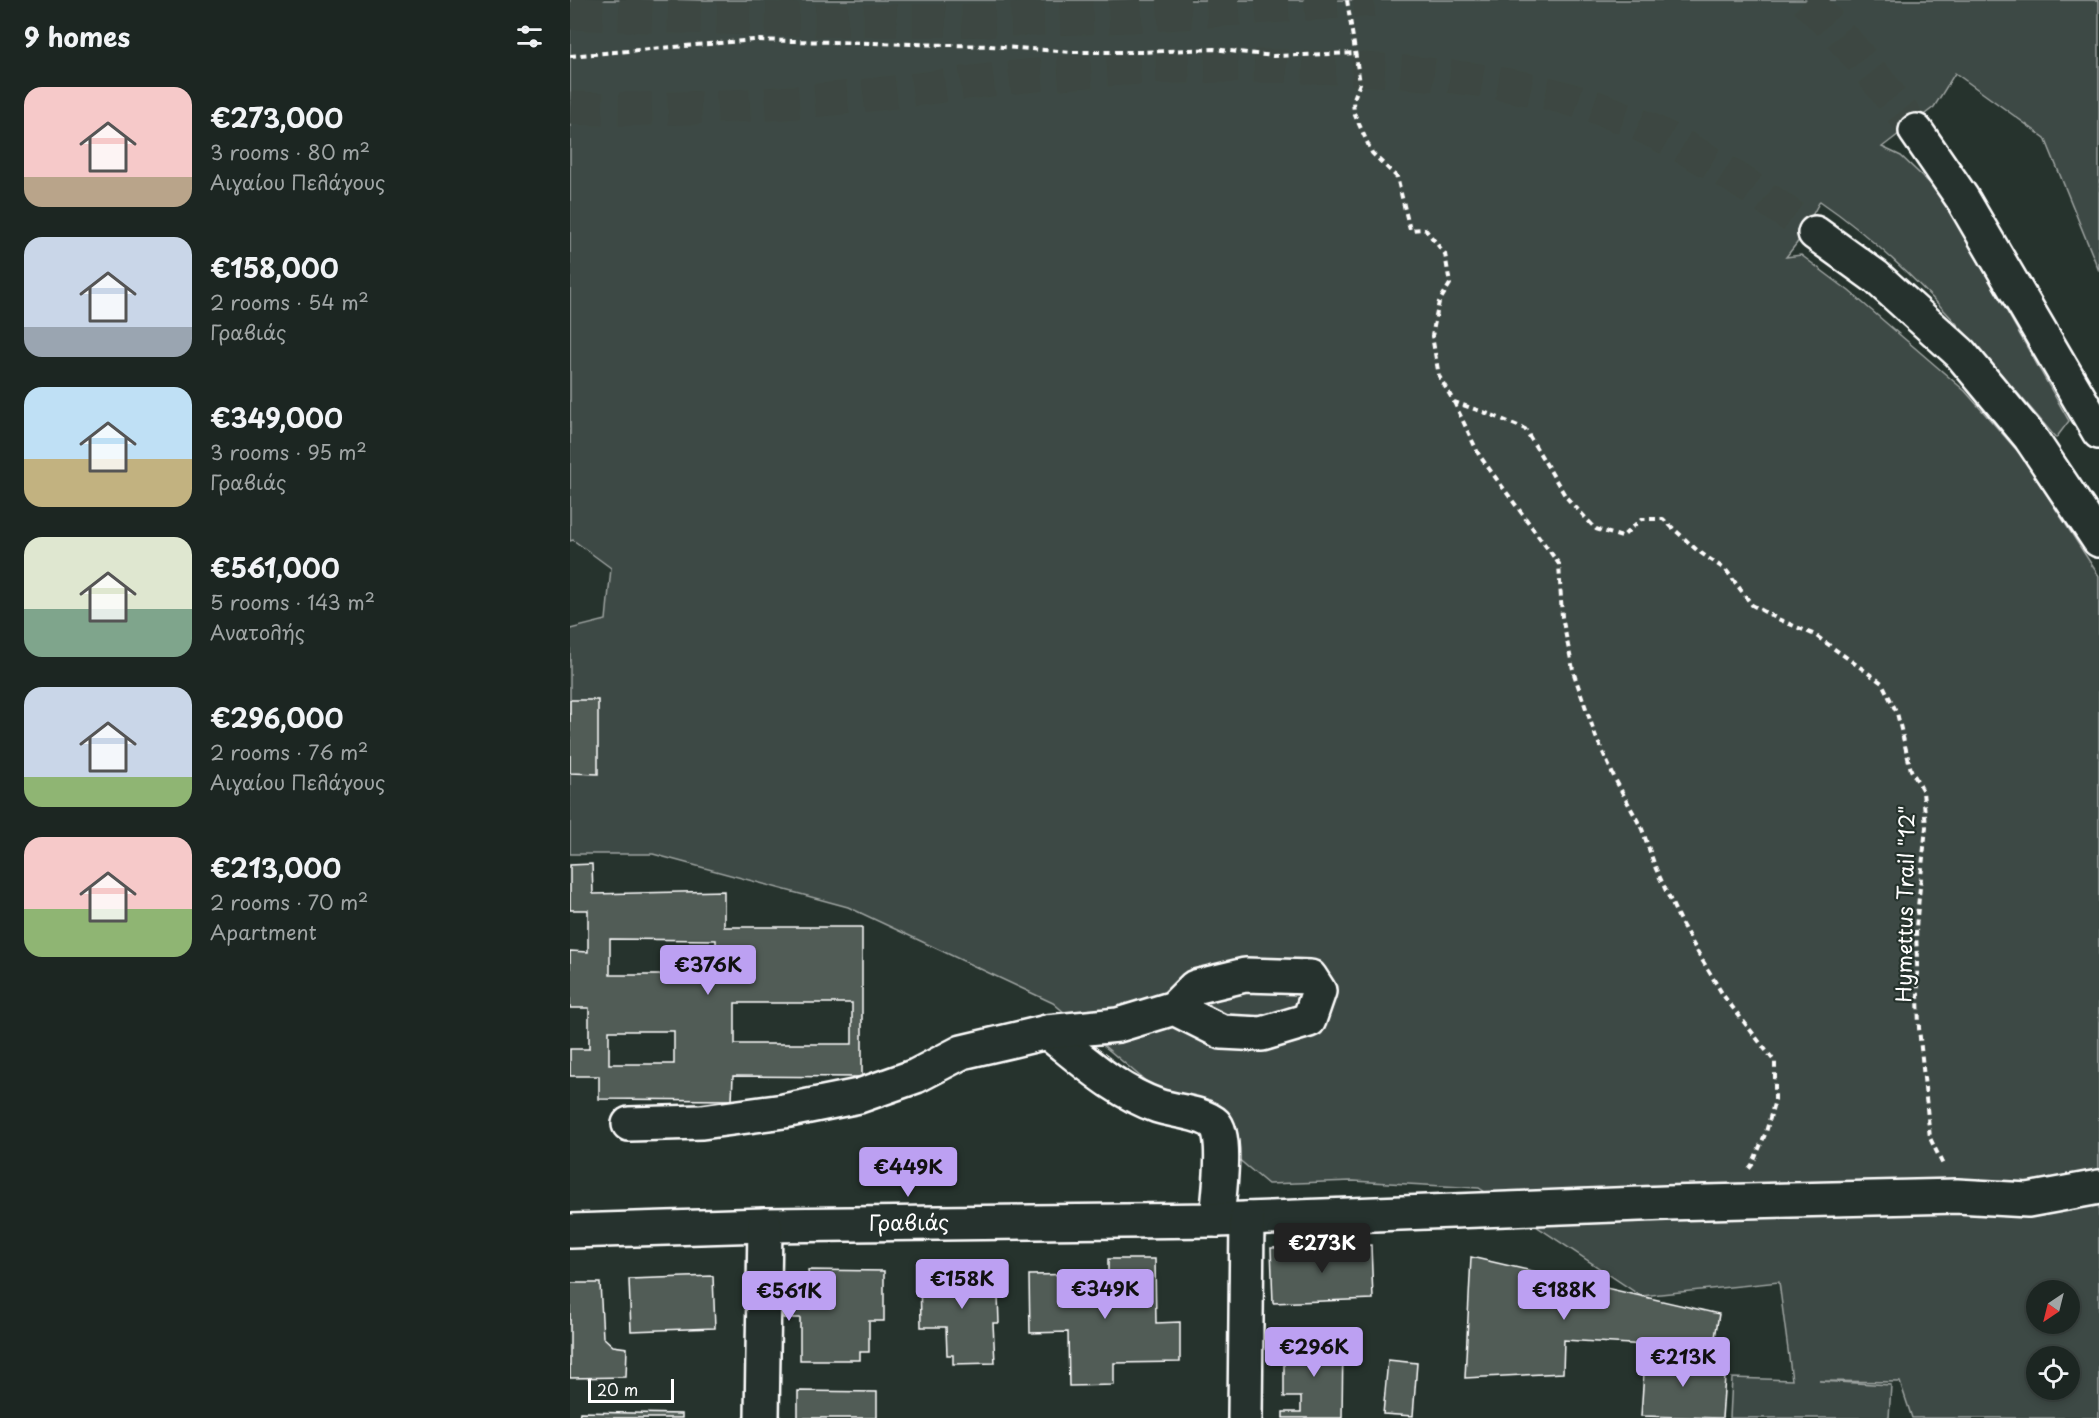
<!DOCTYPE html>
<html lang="en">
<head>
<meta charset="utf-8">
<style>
  body { margin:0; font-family:"Playpen Sans",sans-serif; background:#29322f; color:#f1f3f6; height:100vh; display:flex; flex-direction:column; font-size:22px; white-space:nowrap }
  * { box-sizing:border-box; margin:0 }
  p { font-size:20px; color:#a0a5a5 }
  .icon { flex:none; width:33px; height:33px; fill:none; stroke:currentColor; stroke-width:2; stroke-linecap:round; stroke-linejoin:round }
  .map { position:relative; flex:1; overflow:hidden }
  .side { display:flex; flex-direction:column; background:#1c2622; width:570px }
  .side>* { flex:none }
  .needle { width:39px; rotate:215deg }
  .controls { position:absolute; left:1456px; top:1280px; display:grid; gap:12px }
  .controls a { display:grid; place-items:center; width:54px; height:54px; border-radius:50%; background:#1c2622; box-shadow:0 3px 9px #0003,0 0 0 2px #3a4340; font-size:30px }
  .scale { position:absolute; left:18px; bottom:15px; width:86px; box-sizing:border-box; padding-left:6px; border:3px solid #fff; border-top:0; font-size:16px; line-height:21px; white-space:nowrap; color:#fff; -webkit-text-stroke:4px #26332d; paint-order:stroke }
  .price { position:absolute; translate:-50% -51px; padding:0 14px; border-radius:6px; background:#bca0f2; color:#111; font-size:20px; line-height:39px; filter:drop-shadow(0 2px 3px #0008) }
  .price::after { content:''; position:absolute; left:50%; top:36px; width:18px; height:14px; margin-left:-9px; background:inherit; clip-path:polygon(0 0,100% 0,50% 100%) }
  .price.current { background:#222; color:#fff }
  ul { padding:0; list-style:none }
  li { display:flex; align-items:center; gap:18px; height:150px; padding:0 24px }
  li span { display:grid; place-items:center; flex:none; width:168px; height:120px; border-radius:18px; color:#555 }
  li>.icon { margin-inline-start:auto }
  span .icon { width:72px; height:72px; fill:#fffc; stroke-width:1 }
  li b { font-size:26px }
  h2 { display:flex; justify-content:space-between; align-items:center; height:72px; padding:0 24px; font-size:26px }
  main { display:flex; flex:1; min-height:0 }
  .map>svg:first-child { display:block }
  .green { fill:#3e4944; stroke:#9ea4a2; stroke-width:1.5; fill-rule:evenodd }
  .building { fill:#515c57; stroke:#fff; stroke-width:1.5; fill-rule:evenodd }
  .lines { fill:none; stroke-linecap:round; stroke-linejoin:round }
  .highway-tunnel { stroke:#3c4742; stroke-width:33; stroke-dasharray:33 16; stroke-linecap:butt }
  .minor-casing { stroke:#fff; stroke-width:38 }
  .highway-casing { stroke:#fff; stroke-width:38 }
  .path { stroke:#fff; stroke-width:4; stroke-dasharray:6 4.5; stroke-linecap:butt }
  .minor { stroke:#26332d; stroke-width:33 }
  .highway { stroke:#26332d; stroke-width:33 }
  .labels { text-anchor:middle; stroke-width:4.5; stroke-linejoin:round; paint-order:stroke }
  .street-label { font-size:21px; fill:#fff; stroke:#26332d }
</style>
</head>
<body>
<main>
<section class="side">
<h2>9 homes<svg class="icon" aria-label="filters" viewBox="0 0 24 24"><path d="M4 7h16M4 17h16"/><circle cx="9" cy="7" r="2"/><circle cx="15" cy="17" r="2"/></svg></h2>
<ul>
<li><span style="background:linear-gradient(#f6c9c9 75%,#b9a48a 0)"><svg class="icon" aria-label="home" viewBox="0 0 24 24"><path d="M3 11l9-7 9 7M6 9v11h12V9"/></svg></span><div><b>€273,000</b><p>3 rooms · 80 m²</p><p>Αιγαίου Πελάγους</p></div></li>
<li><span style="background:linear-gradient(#c9d6e8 75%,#9aa5b1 0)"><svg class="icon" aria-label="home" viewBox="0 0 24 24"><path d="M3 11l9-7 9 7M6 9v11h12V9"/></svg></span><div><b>€158,000</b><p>2 rooms · 54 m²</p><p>Γραβιάς</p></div></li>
<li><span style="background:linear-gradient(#bfe0f5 60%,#c2b280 0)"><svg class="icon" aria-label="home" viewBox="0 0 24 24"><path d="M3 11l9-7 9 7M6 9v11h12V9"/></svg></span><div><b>€349,000</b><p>3 rooms · 95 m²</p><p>Γραβιάς</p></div></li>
<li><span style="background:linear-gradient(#dfe7d0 60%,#7fa58c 0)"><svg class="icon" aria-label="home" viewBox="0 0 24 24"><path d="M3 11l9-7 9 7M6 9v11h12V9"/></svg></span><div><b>€561,000</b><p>5 rooms · 143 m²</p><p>Ανατολής</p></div></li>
<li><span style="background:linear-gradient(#c9d6e8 75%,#8fb573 0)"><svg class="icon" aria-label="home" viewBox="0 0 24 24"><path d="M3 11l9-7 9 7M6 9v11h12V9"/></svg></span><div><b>€296,000</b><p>2 rooms · 76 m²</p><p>Αιγαίου Πελάγους</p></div></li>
<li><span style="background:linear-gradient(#f6c9c9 60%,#8fb573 0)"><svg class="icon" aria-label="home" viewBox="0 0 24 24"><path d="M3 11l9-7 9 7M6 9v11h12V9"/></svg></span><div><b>€213,000</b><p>2 rooms · 70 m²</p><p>Apartment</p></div></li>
</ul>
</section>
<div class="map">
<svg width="1529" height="1418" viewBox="0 0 1529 1418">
  <rect width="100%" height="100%" fill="#26332d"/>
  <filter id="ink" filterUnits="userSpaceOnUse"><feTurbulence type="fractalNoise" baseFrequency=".0167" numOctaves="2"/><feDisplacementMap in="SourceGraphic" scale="12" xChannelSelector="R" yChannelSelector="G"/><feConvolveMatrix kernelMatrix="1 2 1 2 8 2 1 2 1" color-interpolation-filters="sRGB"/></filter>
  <g filter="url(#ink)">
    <!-- green -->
    <path class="green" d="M0,0H1529V271L1475,138L1385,73L1364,107L1312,147L1331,156L1369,192L1499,421L1486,438C1414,354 1342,264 1250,201L1227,243L1216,257L1231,255L1279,291L1395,391L1451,455L1529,576V1418H1342L1330,1382L1249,1381L1321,1385L1319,1418H1160L1162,1378L1222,1380L1209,1282L1071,1296L909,1188L783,1181L698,1184L483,1003L278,907L83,854H0V629L36,620L41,568L3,540L0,541ZM1467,1290H1500V1323H1467ZM1467,1356H1500V1389H1467Z"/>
    <!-- building -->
    <g class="building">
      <polygon points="0,700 28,700 28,774 0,773"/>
      <path d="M22,864L23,894L154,891V927H292V1077L163,1076L162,1100L29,1099V1076H0V1049H19V1008H0V951L18,952V910H0V865ZM40,939L146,940L147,975H40ZM165,1003H282V1044H165ZM39,1031H104V1064H39Z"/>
      <polygon points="801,1245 803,1299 703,1303 701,1248"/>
      <polygon points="901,1257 1149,1314 1143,1349 994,1340 993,1373 895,1378"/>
      <polygon points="538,1259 585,1259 586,1323 610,1322 610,1362 544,1363 544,1385 499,1386 498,1332 460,1333 459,1275 522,1274 522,1284 538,1284"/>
      <polygon points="427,1267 429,1323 423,1323 425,1363 383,1364 383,1355 377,1355 376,1327 351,1327 350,1269"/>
      <polygon points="238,1270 314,1271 314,1321 299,1321 299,1352 290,1352 290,1360 230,1360 230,1318 213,1318 214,1281 239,1281"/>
      <polygon points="143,1276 145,1328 61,1331 59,1279"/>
      <polygon points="0,1283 30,1283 33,1337 43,1346 57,1348 56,1377 0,1378"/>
      <polygon points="714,1340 773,1341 772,1418 713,1418 713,1412 731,1412 731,1397 714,1397"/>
      <polygon points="1075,1357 1156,1363 1152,1418 1071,1416"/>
      <polygon points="818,1360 847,1363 843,1416 813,1414"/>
      <polygon points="228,1391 307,1392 307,1418 228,1418"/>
      <polygon points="10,1412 112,1414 112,1418 9,1418"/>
    </g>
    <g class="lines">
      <!-- highway-tunnel -->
      <g class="highway-tunnel">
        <path d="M1236,0C1278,40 1312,85 1346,131"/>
        <path d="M0,13C157,19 315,23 473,19C583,17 694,6 804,0"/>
        <path d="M0,108C79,111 160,107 239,101C327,94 414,78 502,72C599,65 695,64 792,69C876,74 961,83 1039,112C1114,141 1180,186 1245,233"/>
      </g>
      <!-- minor casing -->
      <g class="minor-casing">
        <g id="minor">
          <path d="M477,1032C512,1059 545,1091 588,1106C603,1111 634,1113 645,1124C658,1137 648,1202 647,1220"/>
          <polyline points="59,1124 132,1122 214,1111 289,1096 346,1076 392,1052 477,1032 548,1025 604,1008 625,987 675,975 740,977 749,991 739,1020 692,1034 652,1032 604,1008"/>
          <path id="s1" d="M0,1231L195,1225L647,1220L1096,1203L1387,1196L1458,1200L1529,1187"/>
          <polyline points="192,1418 195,1225"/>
          <polyline points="675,1418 677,1219"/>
        </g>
      </g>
      <!-- highway casing -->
      <g class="highway-casing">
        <g id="highway">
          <polyline points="1346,131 1392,198 1529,432"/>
          <polyline points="1245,233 1306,277 1390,353 1460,437 1529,540"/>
        </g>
      </g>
      <!-- path -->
      <g class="path">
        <polyline points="777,0 790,83 783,101 784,113 802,153 827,177 840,230 855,229 875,254 880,284 869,302 862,336 869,376 884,402 922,415 955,429 996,497 1026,529 1052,537 1071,519 1093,519 1128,551 1156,570 1182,605 1208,619 1245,635 1312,683 1327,713 1341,770 1353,791 1356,827 1346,927 1349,1028 1360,1138 1374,1167"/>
        <polyline points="0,56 184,40 420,46 503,52 572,52 644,49 703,56 786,53"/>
        <polyline points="884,402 909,455 989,564 992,617 1004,674 1026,737 1045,779 1072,829 1086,869 1110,921 1131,958 1153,995 1205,1062 1205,1100 1196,1132 1182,1165 1177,1171"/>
      </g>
      <!-- minor -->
      <use href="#minor" class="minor"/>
      <!-- highway -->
      <use href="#highway" class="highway"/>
    </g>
  </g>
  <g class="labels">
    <!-- street labels -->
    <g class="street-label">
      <text transform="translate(1336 904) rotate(-89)" y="7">Hymettus Trail "12"</text>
      <text dy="7" stroke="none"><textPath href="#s1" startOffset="339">Γραβιάς</textPath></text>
    </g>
  </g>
</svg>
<div class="controls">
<a><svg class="needle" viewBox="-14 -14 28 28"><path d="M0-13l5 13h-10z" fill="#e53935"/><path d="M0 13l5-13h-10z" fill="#a0a5a5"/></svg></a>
<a><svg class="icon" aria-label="locate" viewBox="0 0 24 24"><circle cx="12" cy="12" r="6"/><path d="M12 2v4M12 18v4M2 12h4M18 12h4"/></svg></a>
</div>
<div class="scale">20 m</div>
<b class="price" style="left:138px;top:996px">€376K</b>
<b class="price" style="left:338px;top:1198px">€449K</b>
<b class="price current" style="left:752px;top:1274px">€273K</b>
<b class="price" style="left:392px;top:1310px">€158K</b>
<b class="price" style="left:535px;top:1320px">€349K</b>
<b class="price" style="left:994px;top:1321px">€188K</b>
<b class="price" style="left:219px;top:1322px">€561K</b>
<b class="price" style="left:744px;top:1378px">€296K</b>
<b class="price" style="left:1113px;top:1388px">€213K</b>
</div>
</main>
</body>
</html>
